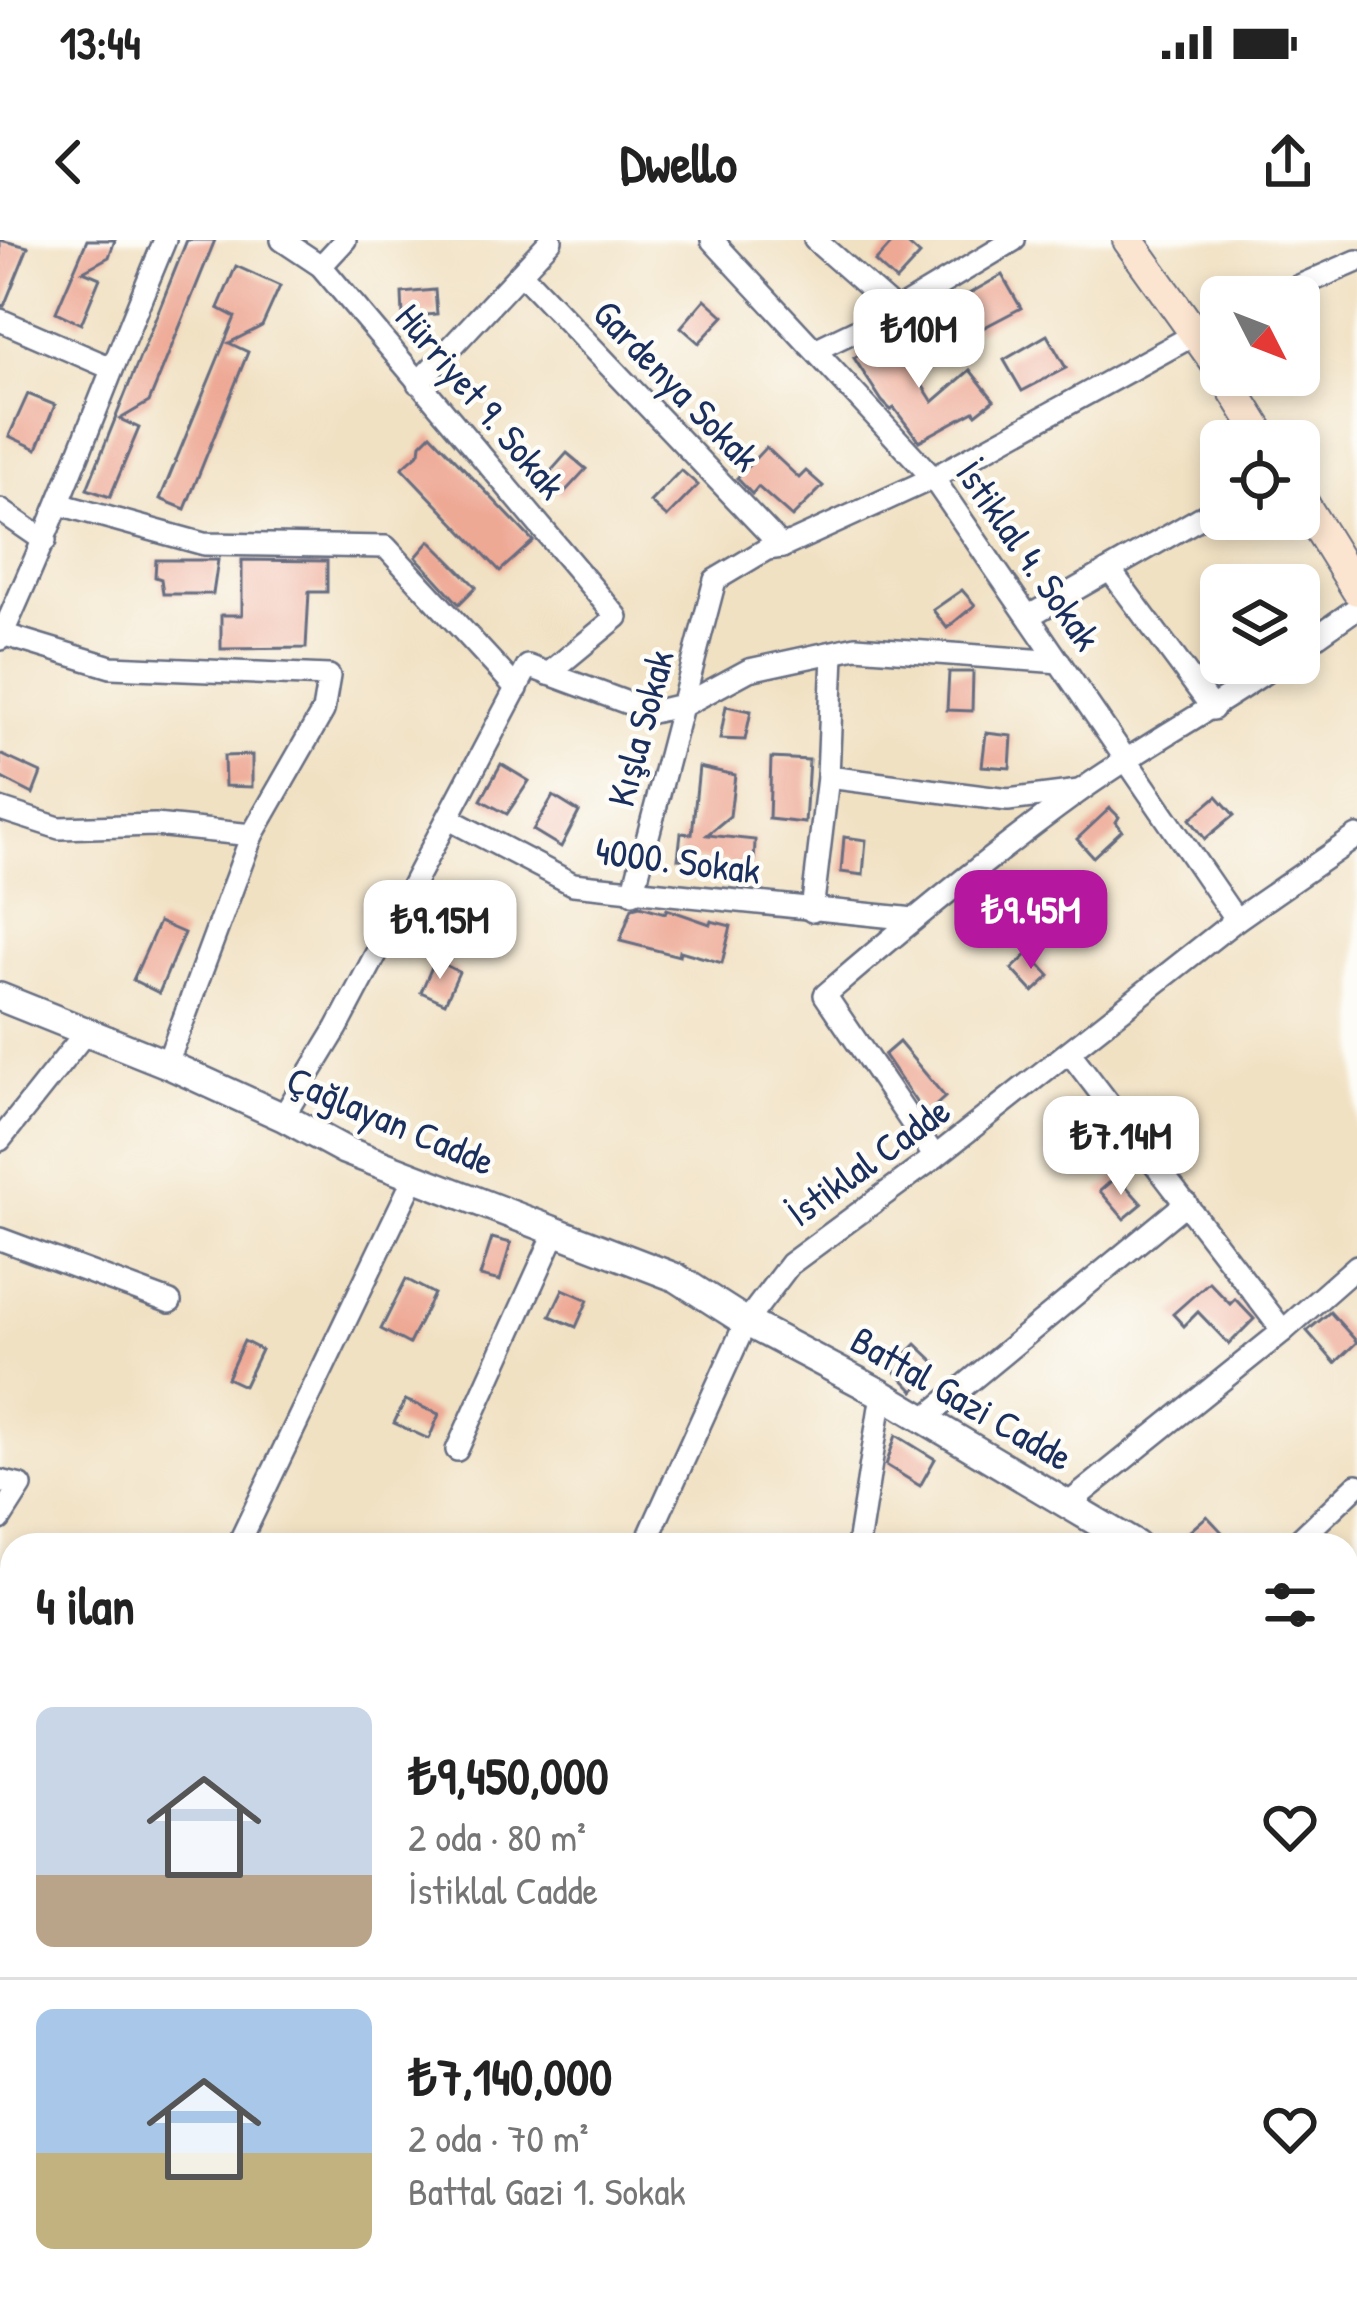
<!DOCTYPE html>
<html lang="tr">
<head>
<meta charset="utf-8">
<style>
  body { margin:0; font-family:"Patrick Hand",sans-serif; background:#f2f2f2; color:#222; height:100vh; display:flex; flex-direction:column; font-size:45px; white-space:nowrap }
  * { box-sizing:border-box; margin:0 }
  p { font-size:39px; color:#767676 }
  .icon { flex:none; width:66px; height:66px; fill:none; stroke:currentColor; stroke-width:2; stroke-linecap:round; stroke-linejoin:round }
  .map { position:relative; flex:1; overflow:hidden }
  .sheet { position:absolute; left:0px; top:1293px; width:1359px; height:768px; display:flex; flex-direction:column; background:#fff; border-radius:36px 36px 0 0; box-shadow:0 6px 18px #0003 }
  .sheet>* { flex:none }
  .needle { width:78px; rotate:132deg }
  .buttons { position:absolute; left:1200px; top:36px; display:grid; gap:24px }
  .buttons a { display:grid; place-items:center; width:120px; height:120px; border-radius:18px; background:#fff; box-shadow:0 6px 18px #0003; font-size:60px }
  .price { position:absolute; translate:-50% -102px; padding:0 27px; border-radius:24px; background:#fff; color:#222; font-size:39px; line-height:78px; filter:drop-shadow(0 3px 6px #0008) }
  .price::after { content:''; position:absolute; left:50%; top:72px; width:36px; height:27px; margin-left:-18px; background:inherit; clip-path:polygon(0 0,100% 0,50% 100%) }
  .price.current { background:#b5179e; color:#fff }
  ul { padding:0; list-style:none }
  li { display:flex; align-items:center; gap:36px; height:300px; padding:0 36px }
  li+li { border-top:3px solid #e0e0e0 }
  li span { display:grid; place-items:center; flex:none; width:336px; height:240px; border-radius:18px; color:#555 }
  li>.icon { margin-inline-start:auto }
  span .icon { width:144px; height:144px; fill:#fffc; stroke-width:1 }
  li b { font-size:51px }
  h2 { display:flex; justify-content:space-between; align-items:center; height:144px; padding:0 36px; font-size:51px }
  .status { display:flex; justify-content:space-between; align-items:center; height:84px; padding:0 60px; background:#fff; direction:ltr }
  .status svg { height:33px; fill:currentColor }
  header { display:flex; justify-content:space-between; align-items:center; height:156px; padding:0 36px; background:#fff; font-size:54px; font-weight:700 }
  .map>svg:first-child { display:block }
  .forest { fill:#7ca860; stroke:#4c6c5f; stroke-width:3 }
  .building { fill:#eea995 }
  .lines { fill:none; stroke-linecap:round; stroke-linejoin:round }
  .minor-casing { stroke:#666d81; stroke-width:26 }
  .tertiary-casing { stroke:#666d81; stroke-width:32 }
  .secondary-casing { stroke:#666d81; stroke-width:34 }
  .minor { stroke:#fff; stroke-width:21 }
  .tertiary { stroke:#fff; stroke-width:27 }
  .secondary { stroke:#fce5d0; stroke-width:30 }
  .labels { text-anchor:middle; stroke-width:9; stroke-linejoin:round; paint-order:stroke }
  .street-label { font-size:39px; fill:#1b2f5e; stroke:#fdfcf7 }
</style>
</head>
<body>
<div class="status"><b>13:44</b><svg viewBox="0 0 49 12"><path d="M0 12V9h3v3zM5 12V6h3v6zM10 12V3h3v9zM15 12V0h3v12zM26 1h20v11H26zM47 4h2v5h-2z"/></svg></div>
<header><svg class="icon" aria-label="back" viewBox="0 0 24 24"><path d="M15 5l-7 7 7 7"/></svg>Dwello<svg class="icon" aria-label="share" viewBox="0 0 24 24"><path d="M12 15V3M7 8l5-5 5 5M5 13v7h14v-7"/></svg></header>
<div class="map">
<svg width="1357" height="2061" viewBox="0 0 1357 2061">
  <rect width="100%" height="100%" fill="#fdfcf7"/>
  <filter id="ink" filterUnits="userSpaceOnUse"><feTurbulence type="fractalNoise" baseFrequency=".00833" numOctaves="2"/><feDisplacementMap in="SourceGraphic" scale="24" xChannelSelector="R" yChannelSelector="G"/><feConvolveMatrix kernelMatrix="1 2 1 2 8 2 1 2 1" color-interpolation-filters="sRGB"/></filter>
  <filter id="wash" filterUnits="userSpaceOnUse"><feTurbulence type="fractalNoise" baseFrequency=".004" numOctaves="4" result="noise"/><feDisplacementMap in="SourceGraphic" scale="48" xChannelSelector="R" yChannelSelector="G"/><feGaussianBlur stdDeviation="2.7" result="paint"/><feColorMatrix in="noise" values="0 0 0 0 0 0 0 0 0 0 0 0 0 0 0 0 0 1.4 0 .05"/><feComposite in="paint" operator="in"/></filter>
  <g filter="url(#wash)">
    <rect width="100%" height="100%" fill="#f1e1c3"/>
    <!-- forest -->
    <polygon class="forest" points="1347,1856 1357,1857 1357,2061 1000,2061 999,2049 1347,2049"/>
    <g id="blocks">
      <!-- building -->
      <g class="building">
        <polygon points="0,0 28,7 4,66 0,65"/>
        <polygon points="87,0 115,0 109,17 83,31 100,38 81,84 56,72"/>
        <polygon points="187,0 215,0 149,162 120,179 139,188 110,257 87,249"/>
        <polygon points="895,0 903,0 920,15 896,41 875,22"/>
        <polygon points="236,26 280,46 262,86 229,103 248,112 185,269 160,259 235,77 218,68"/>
        <polygon points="1002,35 1021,68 977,91 958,60"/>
        <polygon points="435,50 437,74 403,77 402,53"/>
        <polygon points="705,59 724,76 699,103 681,87"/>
        <polygon points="1047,95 1066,128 1022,151 1004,120"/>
        <polygon points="891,96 933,162 970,130 994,160 976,174 974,171 919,201 894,168 891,170 882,161 854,118"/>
        <polygon points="28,154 55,165 37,209 9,196"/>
        <polygon points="431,194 533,301 500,331 402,228 420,212 421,204"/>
        <polygon points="766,207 799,238 806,231 823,246 792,277 758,247 752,254 737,238"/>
        <polygon points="567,213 586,229 562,255 544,239"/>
        <polygon points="681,230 698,245 667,277 650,262"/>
        <polygon points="430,301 476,347 459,364 416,317"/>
        <polygon points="156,320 218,320 213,354 163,354 161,339 155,337"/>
        <polygon points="242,320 327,321 327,352 309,352 306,408 221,409 221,375 242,375"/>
        <polygon points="962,350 975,365 947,388 933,370"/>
        <polygon points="949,432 973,432 972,471 947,470"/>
        <polygon points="726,466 751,471 745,500 720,499"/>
        <polygon points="986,493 1012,496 1010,528 982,526"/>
        <polygon points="0,514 41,533 33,554 0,537"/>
        <polygon points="252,515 252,547 225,546 224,516"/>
        <polygon points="771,518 809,520 805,583 769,579"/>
        <polygon points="501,524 529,541 507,574 481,560"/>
        <polygon points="699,527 735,535 730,576 707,595 755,600 754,628 727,626 727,622 678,619 681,593 692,594"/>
        <polygon points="553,556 579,572 561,607 533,590"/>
        <polygon points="1217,556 1234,575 1205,599 1190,579"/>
        <polygon points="1110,568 1119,577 1116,582 1122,590 1093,617 1077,599"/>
        <polygon points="844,597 866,600 863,635 841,632"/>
        <polygon points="990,646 1015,680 998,692 974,658"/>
        <polygon points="640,666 665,673 667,669 710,684 711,681 731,686 722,723 680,711 679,716 620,701 632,668"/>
        <polygon points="159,682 184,693 159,753 133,740"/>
        <polygon points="1029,713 1050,736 1033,752 1012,729"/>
        <polygon points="435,720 459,732 445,763 421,752"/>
        <polygon points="899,802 945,857 925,875 884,815"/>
        <polygon points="1117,936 1142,964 1124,979 1100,951"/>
        <polygon points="492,998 511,1003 500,1041 480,1036"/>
        <polygon points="406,1039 434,1054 409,1104 381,1089"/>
        <polygon points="1209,1042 1230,1064 1235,1059 1254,1079 1229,1104 1198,1072 1184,1086 1173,1074"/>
        <polygon points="563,1049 588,1060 576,1087 550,1076"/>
        <polygon points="1330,1072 1357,1102 1335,1123 1307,1091"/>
        <polygon points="244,1101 261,1110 244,1146 227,1138"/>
        <polygon points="916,1104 938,1125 914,1151 892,1128"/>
        <polygon points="405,1160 439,1174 429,1199 394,1183"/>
        <polygon points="896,1195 935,1219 920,1246 886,1225"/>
        <polygon points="1207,1276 1234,1305 1174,1305"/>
      </g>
    </g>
  </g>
  <g filter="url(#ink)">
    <use href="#blocks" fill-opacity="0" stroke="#666d81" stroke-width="3"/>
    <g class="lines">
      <!-- minor casing -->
      <g class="minor-casing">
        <g id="minor">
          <polyline points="282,0 321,26 617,377 548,434"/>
          <polyline points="712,0 933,238 1236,680"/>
          <polyline points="815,0 896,71 1014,0"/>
          <polyline points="321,26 345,0"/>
          <polyline points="521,33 782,307"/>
          <polyline points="1274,57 1357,21"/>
          <polyline points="0,80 111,128"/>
          <polyline points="815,110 896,71"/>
          <polyline points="418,143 551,0"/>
          <polyline points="59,264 204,304 386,307 517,449"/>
          <polyline points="0,270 45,301"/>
          <polyline points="1110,330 1213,469"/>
          <polyline points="1029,376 1221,266"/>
          <polyline points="2,394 111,427 329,436 323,471 252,595 167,824"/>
          <path d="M0,399C60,268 109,133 165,0"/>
          <polyline points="1299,409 1357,368"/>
          <polyline points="828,537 1008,560 1079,551"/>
          <polyline points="0,569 59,588 155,585 252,595"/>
          <polyline points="449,579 573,644 914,679"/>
          <polyline points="633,653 715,340 767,309 782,307 933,238 1221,80"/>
          <polyline points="812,671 828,537 833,414"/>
          <polyline points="1070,813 1283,1091"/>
          <polyline points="283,877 337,788 528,426 652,472 686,464 749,430 856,407 1060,422"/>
          <polyline points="0,900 85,793"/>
          <path d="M935,917L825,755C906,685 990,616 1077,553C1142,506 1214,469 1279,423"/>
          <polyline points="0,999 170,1062"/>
          <polyline points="924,1179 1186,963"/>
          <polyline points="457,1210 556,991"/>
          <polyline points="0,1241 21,1246 0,1279"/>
          <polyline points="1068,1264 1283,1091 1357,1026"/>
          <polyline points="238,1305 415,936"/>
          <polyline points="645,1305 746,1082 790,1024 935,917 1236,680 1357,596"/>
          <polyline points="858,1305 882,1154"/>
          <polyline points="1294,1305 1357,1245"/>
          <polyline points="0,1460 12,1466"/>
          <polyline points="1347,1499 1357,1482"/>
          <polyline points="1347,1571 1357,1572"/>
          <polyline points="0,1756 12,1764"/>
          <polyline points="12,1989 3,2027 12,2036"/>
          <polyline points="26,2049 40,2061"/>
          <polyline points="253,2061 261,2049"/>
          <polyline points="290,2061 296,2049"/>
        </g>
      </g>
      <!-- tertiary casing -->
      <g class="tertiary-casing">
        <g id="tertiary">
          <polyline points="0,757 167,824 283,877 344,910 677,1038 746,1082 882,1154 1136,1305"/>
          <polyline points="1347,1432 1357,1438"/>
        </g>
      </g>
      <!-- secondary casing -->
      <g class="secondary-casing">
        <g id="secondary">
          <polyline points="1128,0 1221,130"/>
          <polyline points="1224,135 1265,201"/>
          <polyline points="1299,256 1357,350"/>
        </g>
      </g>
      <!-- minor -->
      <use href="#minor" class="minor"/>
      <!-- tertiary -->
      <use href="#tertiary" class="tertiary"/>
      <!-- secondary -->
      <use href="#secondary" class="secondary"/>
    </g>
  </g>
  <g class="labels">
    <!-- street labels -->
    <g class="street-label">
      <text transform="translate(677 145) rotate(46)" y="14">Gardenya Sokak</text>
      <text transform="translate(481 161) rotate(50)" y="14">Hürriyet 9. Sokak</text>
      <text transform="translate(1029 315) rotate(55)" y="14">İstiklal 4. Sokak</text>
      <text transform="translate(640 488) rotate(-75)" y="14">Kışla Sokak</text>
      <text transform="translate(678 620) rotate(7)" y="14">4000. Sokak</text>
      <text transform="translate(391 880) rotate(23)" y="14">Çağlayan Cadde</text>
      <text transform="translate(868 921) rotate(-36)" y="14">İstiklal Cadde</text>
      <text transform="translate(962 1158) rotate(30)" y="14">Battal Gazi Cadde</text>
    </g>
  </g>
</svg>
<div class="buttons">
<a><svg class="needle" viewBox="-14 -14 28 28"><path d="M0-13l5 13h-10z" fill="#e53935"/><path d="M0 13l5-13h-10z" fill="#767676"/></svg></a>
<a><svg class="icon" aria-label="locate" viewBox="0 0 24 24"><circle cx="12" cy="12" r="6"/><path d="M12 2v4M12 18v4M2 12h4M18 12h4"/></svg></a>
<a><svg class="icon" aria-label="layers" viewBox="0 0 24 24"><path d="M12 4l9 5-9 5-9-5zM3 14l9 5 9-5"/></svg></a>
</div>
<b class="price" style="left:919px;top:151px">₺10M</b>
<b class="price current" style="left:1031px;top:732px">₺9.45M</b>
<b class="price" style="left:440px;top:742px">₺9.15M</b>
<b class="price" style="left:1121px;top:958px">₺7.14M</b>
<section class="sheet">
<h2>4 ilan<svg class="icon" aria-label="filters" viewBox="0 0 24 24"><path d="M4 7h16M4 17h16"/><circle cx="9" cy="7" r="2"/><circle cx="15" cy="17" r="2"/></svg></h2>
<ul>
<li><span style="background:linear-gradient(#c9d6e8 70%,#b9a48a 0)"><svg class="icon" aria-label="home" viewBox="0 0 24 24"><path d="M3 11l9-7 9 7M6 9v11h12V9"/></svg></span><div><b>₺9,450,000</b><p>2 oda · 80 m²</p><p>İstiklal Cadde</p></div><svg class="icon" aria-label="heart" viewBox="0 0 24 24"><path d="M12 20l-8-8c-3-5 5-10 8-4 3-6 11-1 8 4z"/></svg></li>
<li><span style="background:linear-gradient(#a9c7e8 60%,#c2b280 0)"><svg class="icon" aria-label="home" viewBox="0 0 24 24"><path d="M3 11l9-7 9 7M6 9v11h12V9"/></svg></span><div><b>₺7,140,000</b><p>2 oda · 70 m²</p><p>Battal Gazi 1. Sokak</p></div><svg class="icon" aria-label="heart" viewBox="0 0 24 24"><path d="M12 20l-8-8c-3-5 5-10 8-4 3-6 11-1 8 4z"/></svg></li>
</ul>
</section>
</div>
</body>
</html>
